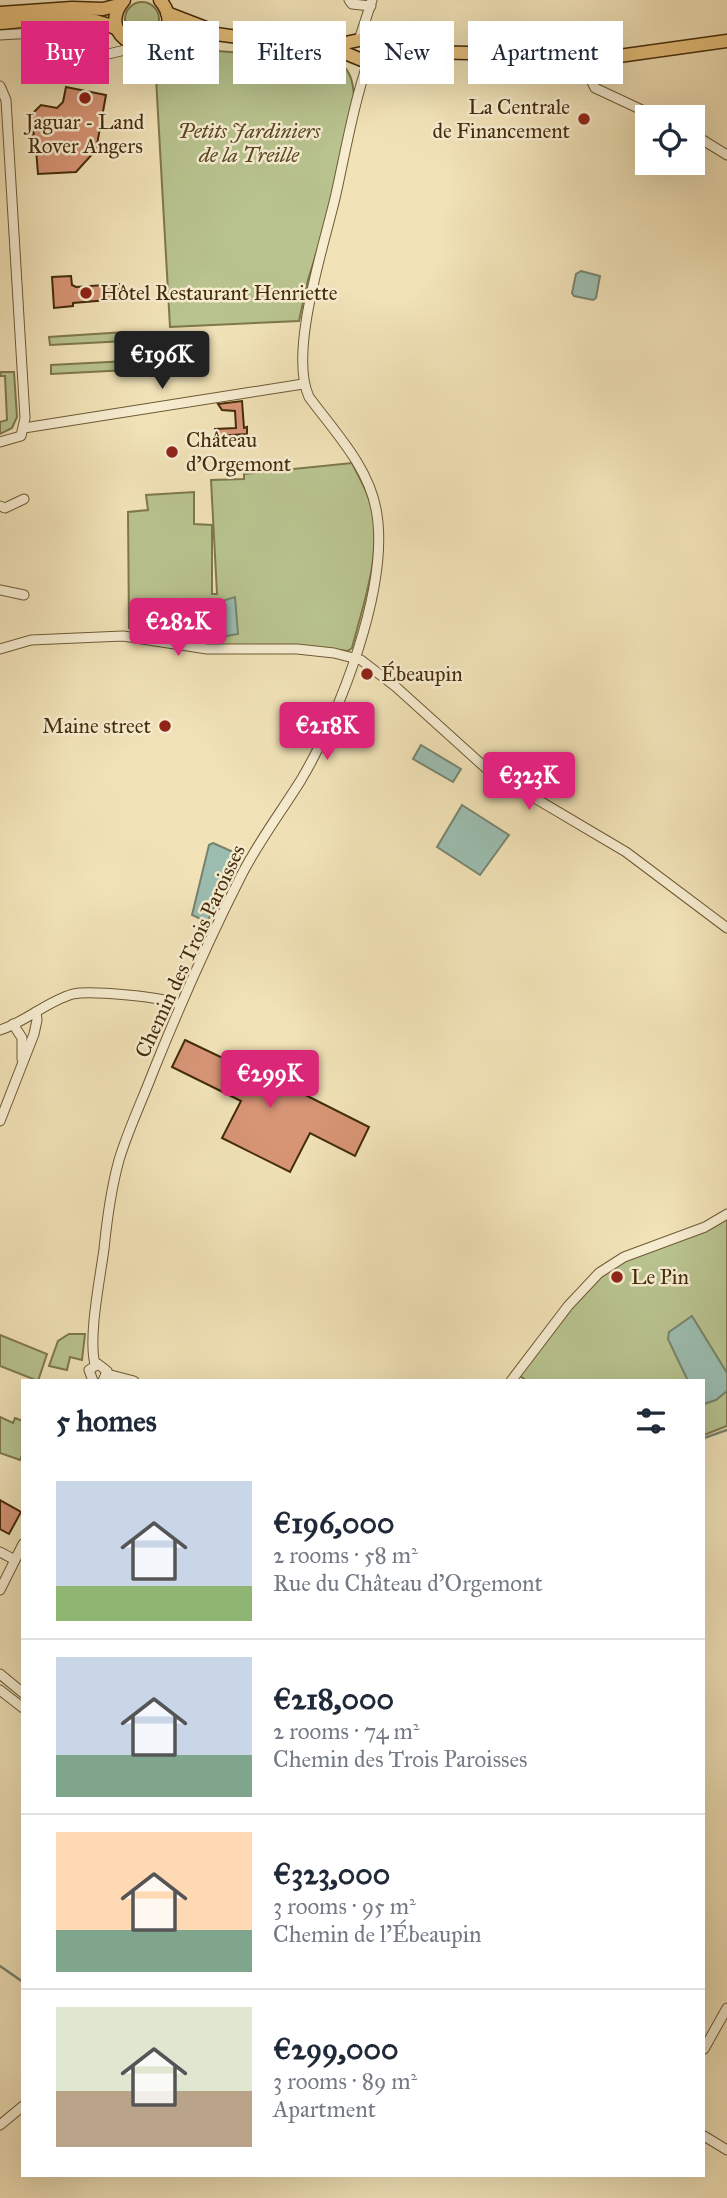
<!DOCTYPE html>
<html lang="en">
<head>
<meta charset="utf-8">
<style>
  body { margin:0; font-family:"IM FELL Great Primer",serif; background:#f6f6f7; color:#1f2937; height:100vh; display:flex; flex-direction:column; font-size:26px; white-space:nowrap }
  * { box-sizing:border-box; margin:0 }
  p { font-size:23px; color:#747a83 }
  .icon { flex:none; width:38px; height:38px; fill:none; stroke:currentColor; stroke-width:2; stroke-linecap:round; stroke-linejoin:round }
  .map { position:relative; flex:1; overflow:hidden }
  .panel { position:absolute; left:21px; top:1379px; width:684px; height:798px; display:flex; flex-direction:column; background:#fff; border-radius:0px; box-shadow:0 7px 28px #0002 }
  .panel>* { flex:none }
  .banner { position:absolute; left:21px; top:21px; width:686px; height:63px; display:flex; gap:14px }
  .controls { position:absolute; left:635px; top:105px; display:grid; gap:14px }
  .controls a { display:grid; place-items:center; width:70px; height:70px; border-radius:0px; background:#fff; box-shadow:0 7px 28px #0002; font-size:35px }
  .price { position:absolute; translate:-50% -60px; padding:0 16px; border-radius:7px; background:#db2777; color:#fff; font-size:23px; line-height:46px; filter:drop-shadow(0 2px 4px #0008) }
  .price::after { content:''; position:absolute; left:50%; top:42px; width:21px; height:16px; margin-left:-10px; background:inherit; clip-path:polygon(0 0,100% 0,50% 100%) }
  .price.on { background:#222; color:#fff }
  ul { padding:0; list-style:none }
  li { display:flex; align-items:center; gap:21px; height:175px; padding:0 35px }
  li+li { border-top:2px solid #e0e1e3 }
  li span { display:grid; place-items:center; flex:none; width:196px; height:140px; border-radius:0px; color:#555 }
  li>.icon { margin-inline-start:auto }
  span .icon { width:84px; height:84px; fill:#fffc; stroke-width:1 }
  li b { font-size:30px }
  h2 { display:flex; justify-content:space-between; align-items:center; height:84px; padding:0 35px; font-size:30px }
  .pill { padding:0 24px; border-radius:0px; background:#fff; box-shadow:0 7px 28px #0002; font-size:24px; line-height:63px }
  .pill.on { background:#db2777; color:#fff }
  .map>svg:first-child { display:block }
  .green { fill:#b8c38f; stroke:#7e784c; stroke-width:2 }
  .water { fill:#9bbdb0; stroke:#78836e; stroke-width:2 }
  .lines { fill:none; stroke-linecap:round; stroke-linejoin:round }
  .stream { stroke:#78836e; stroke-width:2.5 }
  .building { fill:#d79576; stroke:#442c0a; stroke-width:2 }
  .minor-casing { stroke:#6f5a35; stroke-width:11 }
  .major-casing { stroke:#442c0a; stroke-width:15 }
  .minor { stroke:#f6ecd0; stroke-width:9 }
  .major { stroke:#e8c17c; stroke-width:12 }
  .poi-dot { fill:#8f2418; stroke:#f6ecd0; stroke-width:2.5 }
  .labels { text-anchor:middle; stroke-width:5; stroke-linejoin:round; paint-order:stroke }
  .poi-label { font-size:21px; fill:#442c0a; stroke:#f6ecd0; text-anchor:start }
  .park-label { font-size:21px; font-style:italic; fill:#5b4a25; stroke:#f6ecd0 }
  .street-label { font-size:21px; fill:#442c0a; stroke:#f6ecd0 }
</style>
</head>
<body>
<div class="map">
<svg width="727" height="2198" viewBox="0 0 727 2198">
  <rect width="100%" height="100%" fill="#f1e2b7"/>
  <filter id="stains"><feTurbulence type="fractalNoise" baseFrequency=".00286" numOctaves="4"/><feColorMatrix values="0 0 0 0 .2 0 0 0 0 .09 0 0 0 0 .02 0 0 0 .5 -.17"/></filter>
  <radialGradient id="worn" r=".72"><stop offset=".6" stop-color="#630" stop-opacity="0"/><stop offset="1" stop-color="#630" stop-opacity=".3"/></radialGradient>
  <!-- green -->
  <g class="green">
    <circle cx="142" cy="19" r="17"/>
    <path d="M192,49L336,60C350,68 353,81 354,96L328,215L308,280L299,321L170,327L156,78L158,68H194Z"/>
    <polygon points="125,332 126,341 50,345 49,337"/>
    <polygon points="127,361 128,370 51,374 51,365"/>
    <polygon points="1,372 14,372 17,417 12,428 0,434 0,422 7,420 5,376 0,376"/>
    <path d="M352,463C360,479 370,496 373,514C381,555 362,609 352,648L348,651L298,646L221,645L129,628L128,512L148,510L146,495L194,492V524L212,525V594H217L211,480L244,479V474Z"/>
    <polygon points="727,1219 727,1426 704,1435 704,1381 527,1381 520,1376 585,1291 612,1267 636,1256 706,1231"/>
    <polygon points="69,1334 85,1334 82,1360 70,1357 67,1370 49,1366 58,1341"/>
    <polygon points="0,1335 47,1354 38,1381 0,1366"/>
    <polygon points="0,1417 13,1423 15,1418 23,1421 23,1452 20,1460 0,1453"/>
  </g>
  <!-- water -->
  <g class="water">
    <polygon points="581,271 600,276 596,298 593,300 574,296 572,293 576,274"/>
    <polygon points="235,597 238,634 221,637 219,602"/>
    <polygon points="421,745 461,769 453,782 413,759"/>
    <polygon points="462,805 509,835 480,875 437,847"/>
    <polygon points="213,843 240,855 207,922 192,915 209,845"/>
    <polygon points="692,1316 727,1373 727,1391 716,1400 704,1404 704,1381 688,1381 668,1339 669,1332"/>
  </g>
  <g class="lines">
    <!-- stream -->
    <g class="stream">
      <polyline points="704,1438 727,1430"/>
      <polyline points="0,1966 23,1982"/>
    </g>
  </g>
  <!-- building -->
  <g class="building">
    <polygon points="66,87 106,95 96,150 76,172 38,174 36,149 32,149 31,138 34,134 29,125 30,116 41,105 57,108 63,102"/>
    <polygon points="71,276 72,285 76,287 119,284 120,299 73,303 73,306 54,308 52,277"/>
    <polygon points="242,401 244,428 247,427 247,434 216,436 215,429 236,428 235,411 222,410 218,404"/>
    <polygon points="185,1040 254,1073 256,1070 369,1127 355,1156 310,1133 290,1172 222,1138 241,1101 172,1067"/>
    <polygon points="0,1500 21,1512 9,1534 0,1529"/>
  </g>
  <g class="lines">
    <!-- minor casing -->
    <g class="minor-casing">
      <g id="minor">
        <polyline points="349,0 352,4 371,6"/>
        <polyline points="0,35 51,32 104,55 142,46"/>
        <polyline points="359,40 372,0"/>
        <polyline points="590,55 590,78 595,88 657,117"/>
        <polyline points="0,86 6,100 25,418 21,436 0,442"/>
        <polyline points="693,134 727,155"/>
        <polyline points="24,428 303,384"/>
        <polyline points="0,506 5,508 24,499"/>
        <polyline points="0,590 24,595"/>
        <polyline points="0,649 31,640 123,636 207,649 297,649 334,653 361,660 396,687 489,771 626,852 727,928"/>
        <polyline points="13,1024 22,1038 22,1059"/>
        <path d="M0,1030C26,1022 47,1001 73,994C89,990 167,997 180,1005"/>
        <polyline points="0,1121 34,1034 37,1020 36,1012"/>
        <path d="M95,1364C88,1337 100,1279 104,1249C107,1219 111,1189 119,1160C128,1130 142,1101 153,1072C180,1005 209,939 242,874C259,841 281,812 301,780C339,716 391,584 376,509C368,466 334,431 309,397C288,352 325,243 336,194C346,149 354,102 369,59"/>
        <polyline points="107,1374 134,1381"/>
        <polyline points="93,1381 89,1370 98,1364 107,1371 103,1381"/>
        <polyline points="511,1381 568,1306 599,1273 624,1257 705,1227 727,1214"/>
        <polyline points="0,1552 15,1560"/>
        <polyline points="0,1590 23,1544"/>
        <polyline points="0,1674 23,1693"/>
        <polyline points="0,1690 23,1708"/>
        <polyline points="704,2049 727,2008"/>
        <polyline points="0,2125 23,2106"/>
        <polyline points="704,2136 727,2150"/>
      </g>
    </g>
    <!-- major casing -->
    <g class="major-casing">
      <g id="major">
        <path d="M124,0C92,37 158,67 168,25C170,15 166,7 160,0"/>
        <polyline points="0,13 72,8 103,9 119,5"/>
        <polyline points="167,13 206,28"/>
        <path d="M0,23C37,20 82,10 117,29"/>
        <polyline points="163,35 186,31 216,34 340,51 362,60 371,56 417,52 619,56 727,41"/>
        <polyline points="331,46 364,39 373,45 397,48"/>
      </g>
    </g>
    <!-- minor -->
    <use href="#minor" class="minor"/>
    <!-- major -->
    <use href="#major" class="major"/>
  </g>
  <!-- markers -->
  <g class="poi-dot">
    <circle cx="85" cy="98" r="7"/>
    <circle cx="584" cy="119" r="7"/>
    <circle cx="86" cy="293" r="7"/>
    <circle cx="172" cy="452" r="7"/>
    <circle cx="367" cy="674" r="7"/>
    <circle cx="165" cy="726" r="7"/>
    <circle cx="617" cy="1277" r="7"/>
  </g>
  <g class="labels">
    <!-- poi labels -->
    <g class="poi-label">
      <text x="570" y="114" text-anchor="end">La Centrale<tspan x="570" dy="24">de Financement</tspan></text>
      <text x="85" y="129" text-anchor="middle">Jaguar - Land<tspan x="85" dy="24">Rover Angers</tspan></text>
      <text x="100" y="300">Hôtel Restaurant Henriette</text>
      <text x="186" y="447">Château<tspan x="186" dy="24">d'Orgemont</tspan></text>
      <text x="381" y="681">Ébeaupin</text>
      <text x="151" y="733" text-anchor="end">Maine street</text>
      <text x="631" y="1284">Le Pin</text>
    </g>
    <!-- park labels -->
    <g class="park-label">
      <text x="249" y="138">Petits Jardiniers<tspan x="249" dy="24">de la Treille</tspan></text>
    </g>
    <!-- street labels -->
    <g class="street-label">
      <text transform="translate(190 951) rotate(-65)" y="7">Chemin des Trois Paroisses</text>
    </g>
  </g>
  <rect width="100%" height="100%" filter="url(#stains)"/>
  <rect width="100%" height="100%" fill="url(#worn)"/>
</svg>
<div class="controls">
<a><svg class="icon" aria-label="locate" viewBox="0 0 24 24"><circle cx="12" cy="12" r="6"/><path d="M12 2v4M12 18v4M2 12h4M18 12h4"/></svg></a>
</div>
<b class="price on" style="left:162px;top:391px">€196K</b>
<b class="price" style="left:178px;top:658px">€282K</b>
<b class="price" style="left:327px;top:762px">€218K</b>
<b class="price" style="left:529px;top:812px">€323K</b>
<b class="price" style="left:270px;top:1110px">€299K</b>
<div class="banner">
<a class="pill on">Buy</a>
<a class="pill">Rent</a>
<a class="pill">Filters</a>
<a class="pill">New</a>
<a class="pill">Apartment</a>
</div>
<section class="panel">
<h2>5 homes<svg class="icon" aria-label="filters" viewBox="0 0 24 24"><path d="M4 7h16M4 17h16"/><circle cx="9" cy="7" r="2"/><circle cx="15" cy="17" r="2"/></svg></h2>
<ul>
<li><span style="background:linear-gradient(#c9d6e8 75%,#8fb573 0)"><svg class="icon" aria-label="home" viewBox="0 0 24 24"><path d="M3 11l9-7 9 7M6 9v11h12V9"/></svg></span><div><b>€196,000</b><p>2 rooms · 58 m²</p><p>Rue du Château d'Orgemont</p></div></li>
<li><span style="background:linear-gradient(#c9d6e8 70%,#7fa58c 0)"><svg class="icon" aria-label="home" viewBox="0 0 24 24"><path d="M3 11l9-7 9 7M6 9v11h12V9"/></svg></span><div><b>€218,000</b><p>2 rooms · 74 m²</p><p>Chemin des Trois Paroisses</p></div></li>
<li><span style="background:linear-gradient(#ffd9b3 70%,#7fa58c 0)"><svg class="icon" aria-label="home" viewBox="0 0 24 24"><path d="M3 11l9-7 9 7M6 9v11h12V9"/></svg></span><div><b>€323,000</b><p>3 rooms · 95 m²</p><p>Chemin de l'Ébeaupin</p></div></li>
<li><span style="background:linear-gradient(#dfe7d0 60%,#b9a48a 0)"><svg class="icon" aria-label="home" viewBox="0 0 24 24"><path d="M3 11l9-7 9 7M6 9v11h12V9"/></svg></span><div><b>€299,000</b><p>3 rooms · 89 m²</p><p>Apartment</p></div></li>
</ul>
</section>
</div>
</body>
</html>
